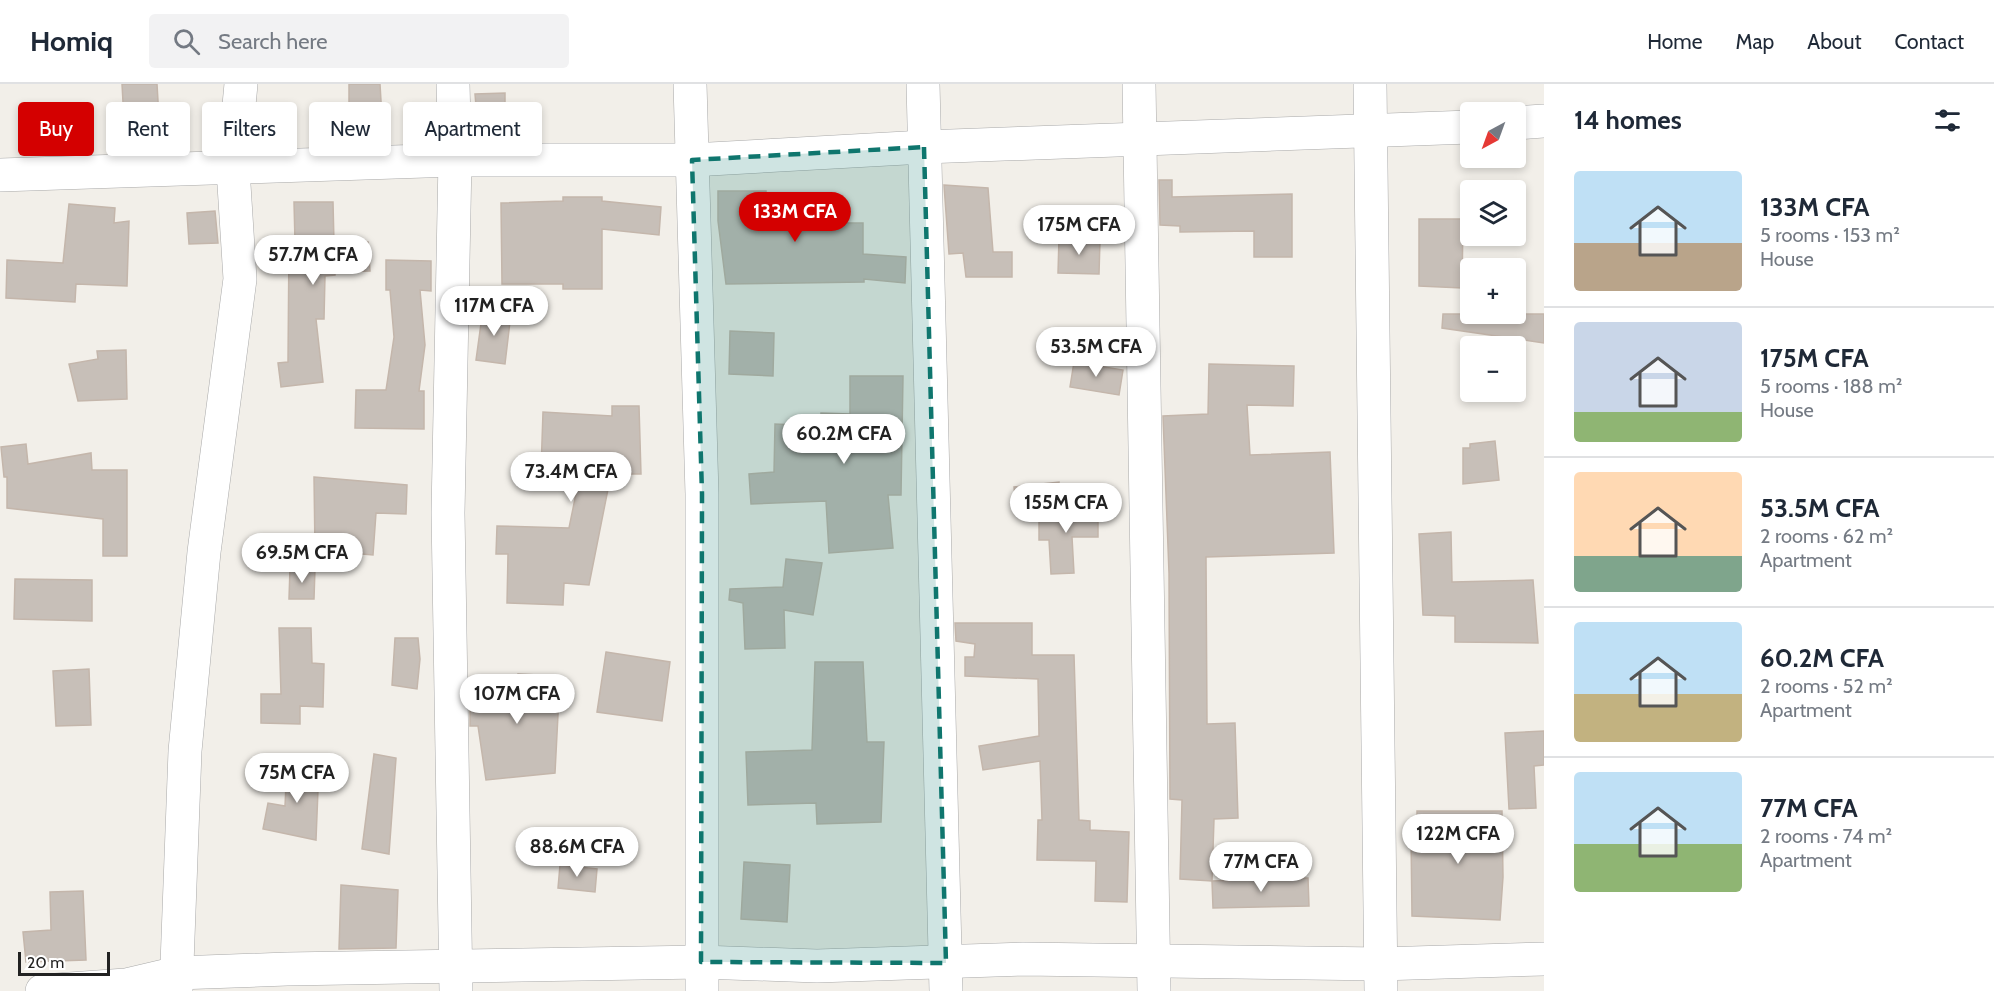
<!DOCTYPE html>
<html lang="en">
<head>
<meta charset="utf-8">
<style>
  body { margin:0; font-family:Cabin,sans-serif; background:#f2f2f3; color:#1f2937; height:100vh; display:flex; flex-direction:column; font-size:22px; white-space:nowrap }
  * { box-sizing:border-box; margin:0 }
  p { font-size:20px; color:#747a83 }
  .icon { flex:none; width:33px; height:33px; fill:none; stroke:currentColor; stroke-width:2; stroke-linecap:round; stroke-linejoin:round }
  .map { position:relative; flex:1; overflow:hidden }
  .drawer { display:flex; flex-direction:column; background:#fff; width:450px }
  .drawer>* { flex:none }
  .banner { position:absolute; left:18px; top:18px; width:570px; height:54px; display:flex; gap:12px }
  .needle { width:39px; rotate:221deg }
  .buttons { position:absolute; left:1460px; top:18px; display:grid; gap:12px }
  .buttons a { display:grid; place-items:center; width:66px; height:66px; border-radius:6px; background:#fff; box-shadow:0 3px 9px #0003; font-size:30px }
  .scale { position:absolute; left:18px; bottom:15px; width:92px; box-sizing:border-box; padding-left:6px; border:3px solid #222; border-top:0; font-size:16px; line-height:21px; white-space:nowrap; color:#222; -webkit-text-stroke:4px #fff; paint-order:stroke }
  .price { position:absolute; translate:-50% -51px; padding:0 14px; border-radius:21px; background:#fff; color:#222; font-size:20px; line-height:39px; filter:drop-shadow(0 2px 3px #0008) }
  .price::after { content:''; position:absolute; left:50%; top:36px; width:18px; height:14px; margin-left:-9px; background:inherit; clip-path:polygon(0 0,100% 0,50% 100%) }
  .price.selected { background:#d40000; color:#fff }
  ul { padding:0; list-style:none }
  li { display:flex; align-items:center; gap:18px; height:150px; padding:0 30px }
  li+li { border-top:2px solid #e0e1e3 }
  li span { display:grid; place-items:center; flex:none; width:168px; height:120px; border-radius:6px; color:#555 }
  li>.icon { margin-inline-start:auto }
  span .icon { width:72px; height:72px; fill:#fffc; stroke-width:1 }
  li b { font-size:26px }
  h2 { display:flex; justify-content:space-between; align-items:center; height:72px; padding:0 30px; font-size:26px }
  .tag { padding:0 21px; border-radius:6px; background:#fff; box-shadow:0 3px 9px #0003; font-size:21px; line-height:54px }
  .tag.selected { background:#d40000; color:#fff }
  header { display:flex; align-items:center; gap:36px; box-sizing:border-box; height:84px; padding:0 30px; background:#fff; border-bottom:2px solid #e0e1e3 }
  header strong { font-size:28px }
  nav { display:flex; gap:33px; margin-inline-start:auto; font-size:21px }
  .search { width:420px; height:54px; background:#f2f2f3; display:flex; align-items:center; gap:15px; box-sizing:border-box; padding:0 21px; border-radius:6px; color:#747a83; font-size:22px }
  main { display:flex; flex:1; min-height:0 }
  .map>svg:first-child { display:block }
  .building { fill:#c7bfb8; stroke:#c4b6ab; stroke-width:1.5 }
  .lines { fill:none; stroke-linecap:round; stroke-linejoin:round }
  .minor-casing { stroke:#a9a9a9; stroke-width:34 }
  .minor { stroke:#fff; stroke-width:33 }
  .marked { fill:#0f766e; fill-opacity:0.2; stroke:#0f766e; stroke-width:4.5; stroke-dasharray:12 8; stroke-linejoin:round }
</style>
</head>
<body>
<header>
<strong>Homiq</strong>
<div class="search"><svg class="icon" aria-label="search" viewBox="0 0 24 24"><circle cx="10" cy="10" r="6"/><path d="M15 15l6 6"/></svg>Search here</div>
<nav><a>Home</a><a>Map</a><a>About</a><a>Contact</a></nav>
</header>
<main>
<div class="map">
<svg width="1544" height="907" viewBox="0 0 1544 907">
  <rect width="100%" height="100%" fill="#f2efe9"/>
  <!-- building -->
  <g class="building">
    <polygon points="122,0 157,0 159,34 124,36"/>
    <polygon points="349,0 380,0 382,34 349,37"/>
    <polygon points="505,9 505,34 477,34 475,10"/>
    <polygon points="1159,96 1172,96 1172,113 1292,110 1292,173 1254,173 1254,147 1180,148 1180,142 1160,141"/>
    <polygon points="944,101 988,104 993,168 1012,168 1012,193 966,193 963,169 949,170"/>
    <polygon points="718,107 766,107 766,114 836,113 838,139 863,139 863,170 906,173 905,199 864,195 864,198 726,200 718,137"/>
    <polygon points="563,113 602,113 602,117 661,123 659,151 602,145 602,205 563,205 563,200 502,200 501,119 563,117"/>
    <polygon points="294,118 333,118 334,159 368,158 370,187 335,188 335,191 325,192 324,235 316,235 323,298 281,303 278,279 288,278 289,158 295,158"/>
    <polygon points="69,120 115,124 114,139 129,137 127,202 76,200 75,218 6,214 7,176 63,179"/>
    <polygon points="215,127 218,159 189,160 187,129"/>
    <polygon points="1419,135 1463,135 1462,204 1419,202"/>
    <polygon points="1059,154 1100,156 1099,190 1058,189"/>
    <polygon points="386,176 431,177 431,207 420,206 425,261 419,307 424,307 424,345 355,344 356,306 386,306 394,253 390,206 386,206"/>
    <polygon points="483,225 511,229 505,280 476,276"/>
    <polygon points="1443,230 1544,230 1544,259 1442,244"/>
    <polygon points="730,247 774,249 773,292 729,290"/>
    <polygon points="126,266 127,315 78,317 69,280 98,275 97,267"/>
    <polygon points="1074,278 1123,286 1119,311 1070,303"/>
    <polygon points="1209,280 1294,282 1293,322 1247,321 1250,371 1330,368 1334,469 1206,473 1207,640 1235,639 1238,734 1214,735 1212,797 1180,795 1182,716 1170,715 1169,489 1163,332 1208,330"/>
    <polygon points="850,292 903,292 901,411 888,411 893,464 829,469 826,417 751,420 749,390 774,388 775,340 820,342 821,329 850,330"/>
    <polygon points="612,322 639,322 641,390 611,390 589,501 564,499 563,521 507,519 508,470 496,470 497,442 569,444 579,395 573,395 573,389 541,387 543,328 612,332"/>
    <polygon points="1495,357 1499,396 1463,400 1463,364 1470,364 1470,360"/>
    <polygon points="26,360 28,380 91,369 92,386 127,386 127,472 103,472 103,435 7,424 7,393 4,393 1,363"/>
    <polygon points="314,393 407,401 406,430 376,429 373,471 315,466"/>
    <polygon points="1059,398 1059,423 1016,426 1014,403"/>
    <polygon points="1039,425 1098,426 1098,453 1072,453 1074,489 1051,490 1049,456 1039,456"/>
    <polygon points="1451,448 1452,498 1533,496 1538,559 1455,558 1455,532 1423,531 1419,450"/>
    <polygon points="786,475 822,479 813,531 784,526 785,564 745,565 743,519 729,516 730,505 783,503"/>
    <polygon points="290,484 315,485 314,515 289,515"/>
    <polygon points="15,495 92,496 92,537 14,535"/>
    <polygon points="955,539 1032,539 1032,571 1074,571 1079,736 1090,737 1090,746 1129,748 1127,818 1095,817 1096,777 1037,776 1038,736 1042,736 1040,677 983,686 979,662 1039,652 1038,595 965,592 965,573 974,573 975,560 956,557"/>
    <polygon points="279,544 311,544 312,579 324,580 323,623 300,622 300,640 261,639 261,610 281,610"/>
    <polygon points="395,554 418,554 420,575 417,605 392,601"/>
    <polygon points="606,568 670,578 662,637 597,628"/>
    <polygon points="815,578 863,578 867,658 884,658 881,738 817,740 816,719 748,721 746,668 812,666"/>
    <polygon points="89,585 91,641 56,642 53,587"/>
    <polygon points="518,590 560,592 555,689 486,696 478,642 470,642 470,597 518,600"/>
    <polygon points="1544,647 1544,681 1534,682 1536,724 1509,725 1505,649"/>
    <polygon points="374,670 396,674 389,770 362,765"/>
    <polygon points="287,680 319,681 316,756 263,745 268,719 285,722"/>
    <polygon points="1417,727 1502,727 1503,793 1500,836 1412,832 1411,752 1417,752"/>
    <polygon points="744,778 790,781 787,838 741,835"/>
    <polygon points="560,781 597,785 595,808 558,804"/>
    <polygon points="1308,794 1309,822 1213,824 1212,797"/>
    <polygon points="341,801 398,806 396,864 339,865"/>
    <polygon points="83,807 86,876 26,878 23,848 51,846 50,808"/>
  </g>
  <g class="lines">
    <!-- minor casing -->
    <g class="minor-casing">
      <g id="minor">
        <polyline points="453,0 455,76 448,429 456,907"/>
        <polyline points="690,0 702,410 702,907"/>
        <polyline points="923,0 946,907"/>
        <polyline points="1139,0 1154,907"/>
        <polyline points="1370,0 1381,907"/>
        <polyline points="1515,39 1544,37"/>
        <polyline points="0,91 455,76 692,76 924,63 1470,43"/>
        <polyline points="42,907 126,901 177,889 287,885 701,878 817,882 1023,875 1380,880 1544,875"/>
        <polyline points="176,907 185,667 204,468 240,195 233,85 241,0"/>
      </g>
    </g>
    <!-- minor -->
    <use href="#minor" class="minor"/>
  </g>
  <!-- marked area -->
  <path class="marked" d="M924,63L946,879L701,878L702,410L692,76Z"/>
</svg>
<div class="buttons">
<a><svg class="needle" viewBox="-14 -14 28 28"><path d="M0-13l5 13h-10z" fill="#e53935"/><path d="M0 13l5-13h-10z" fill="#747a83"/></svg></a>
<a><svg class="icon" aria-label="layers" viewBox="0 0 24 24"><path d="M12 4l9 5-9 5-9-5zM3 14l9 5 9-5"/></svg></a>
<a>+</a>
<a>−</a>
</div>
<div class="scale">20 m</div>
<b class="price selected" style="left:795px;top:159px">133M CFA</b>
<b class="price" style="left:1079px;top:172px">175M CFA</b>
<b class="price" style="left:313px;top:202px">57.7M CFA</b>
<b class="price" style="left:494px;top:253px">117M CFA</b>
<b class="price" style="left:1096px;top:294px">53.5M CFA</b>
<b class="price" style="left:844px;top:381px">60.2M CFA</b>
<b class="price" style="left:571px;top:419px">73.4M CFA</b>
<b class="price" style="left:1066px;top:450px">155M CFA</b>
<b class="price" style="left:302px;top:500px">69.5M CFA</b>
<b class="price" style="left:517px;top:641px">107M CFA</b>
<b class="price" style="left:297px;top:720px">75M CFA</b>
<b class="price" style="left:1458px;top:781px">122M CFA</b>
<b class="price" style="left:577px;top:794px">88.6M CFA</b>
<b class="price" style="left:1261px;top:809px">77M CFA</b>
<div class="banner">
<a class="tag selected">Buy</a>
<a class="tag">Rent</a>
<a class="tag">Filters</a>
<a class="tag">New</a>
<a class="tag">Apartment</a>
</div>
</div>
<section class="drawer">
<h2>14 homes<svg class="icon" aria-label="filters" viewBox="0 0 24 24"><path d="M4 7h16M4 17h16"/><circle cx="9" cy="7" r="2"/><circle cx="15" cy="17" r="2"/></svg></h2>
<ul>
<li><span style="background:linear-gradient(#bfe0f5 60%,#b9a48a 0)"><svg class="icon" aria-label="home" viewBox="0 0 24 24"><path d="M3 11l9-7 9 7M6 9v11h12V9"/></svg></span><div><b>133M CFA</b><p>5 rooms · 153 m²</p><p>House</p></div></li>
<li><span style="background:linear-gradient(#c9d6e8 75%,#8fb573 0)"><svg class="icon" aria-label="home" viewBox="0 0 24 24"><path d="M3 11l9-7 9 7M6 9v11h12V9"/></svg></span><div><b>175M CFA</b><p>5 rooms · 188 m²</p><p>House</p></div></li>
<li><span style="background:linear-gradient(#ffd9b3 70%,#7fa58c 0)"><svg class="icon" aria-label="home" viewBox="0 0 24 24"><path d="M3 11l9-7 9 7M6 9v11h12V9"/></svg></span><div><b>53.5M CFA</b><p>2 rooms · 62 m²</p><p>Apartment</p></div></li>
<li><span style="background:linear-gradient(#bfe0f5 60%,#c2b280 0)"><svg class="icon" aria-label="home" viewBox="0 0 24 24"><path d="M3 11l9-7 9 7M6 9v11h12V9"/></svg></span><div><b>60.2M CFA</b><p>2 rooms · 52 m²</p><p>Apartment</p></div></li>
<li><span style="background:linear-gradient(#bfe0f5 60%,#8fb573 0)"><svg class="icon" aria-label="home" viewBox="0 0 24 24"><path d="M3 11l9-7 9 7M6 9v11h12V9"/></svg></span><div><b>77M CFA</b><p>2 rooms · 74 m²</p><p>Apartment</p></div></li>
</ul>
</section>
</main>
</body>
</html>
